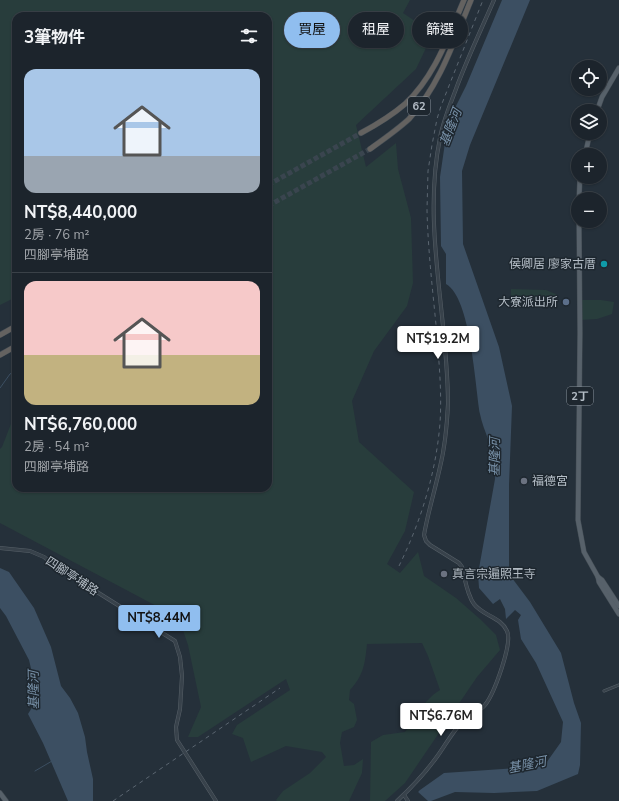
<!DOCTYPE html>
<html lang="zh-TW">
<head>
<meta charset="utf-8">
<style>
  body { margin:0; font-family:"Nunito Sans","Noto Sans TC",sans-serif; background:#293038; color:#f1f3f6; height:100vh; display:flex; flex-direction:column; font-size:15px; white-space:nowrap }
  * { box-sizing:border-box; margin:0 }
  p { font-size:13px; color:#a0a4a9 }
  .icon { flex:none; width:22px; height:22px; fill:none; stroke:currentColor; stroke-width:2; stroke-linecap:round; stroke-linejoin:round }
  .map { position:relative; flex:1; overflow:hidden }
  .sheet { position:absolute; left:12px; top:12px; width:260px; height:480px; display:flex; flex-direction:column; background:#1c242c; border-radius:12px; box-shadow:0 1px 3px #0004,0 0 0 1px #3a4148 }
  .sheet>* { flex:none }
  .hud { position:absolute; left:284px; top:12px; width:275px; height:36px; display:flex; gap:8px }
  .fabs { position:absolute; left:571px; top:60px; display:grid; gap:8px }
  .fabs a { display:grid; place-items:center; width:36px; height:36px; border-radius:50%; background:#1c242c; box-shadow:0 1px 3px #0004,0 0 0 1px #3a4148; font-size:20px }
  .price { position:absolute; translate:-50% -34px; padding:0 9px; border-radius:4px; background:#fff; color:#222; font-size:13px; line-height:26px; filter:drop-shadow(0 1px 2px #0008) }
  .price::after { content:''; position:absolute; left:50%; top:24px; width:12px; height:9px; margin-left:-6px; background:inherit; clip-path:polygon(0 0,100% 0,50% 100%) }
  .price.selected { background:#90beef; color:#111 }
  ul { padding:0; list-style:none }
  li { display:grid; align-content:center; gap:8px; height:212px; padding:0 12px }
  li+li { border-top:1px solid #3a4148 }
  li span { display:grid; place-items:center; height:124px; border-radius:12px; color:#555 }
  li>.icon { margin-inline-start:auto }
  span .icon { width:72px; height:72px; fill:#fffc; stroke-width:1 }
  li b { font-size:17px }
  h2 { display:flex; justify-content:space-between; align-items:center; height:48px; padding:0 12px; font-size:17px }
  .pill { padding:0 14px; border-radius:18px; background:#1c242c; box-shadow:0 1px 3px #0004,0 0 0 1px #3a4148; font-size:14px; line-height:36px }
  .pill.selected { background:#90beef; color:#111 }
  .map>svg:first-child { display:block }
  .green { fill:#283d3c }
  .water { fill:#3c4f62 }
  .pier { fill:#25303a }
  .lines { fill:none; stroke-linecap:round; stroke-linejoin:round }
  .stream { stroke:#3c4f62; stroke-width:1 }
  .trunk-tunnel { stroke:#3a454f; stroke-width:5; stroke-dasharray:5 2.5; stroke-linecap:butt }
  .pedestrian-casing { stroke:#576068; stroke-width:3 }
  .minor-casing { stroke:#576068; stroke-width:4 }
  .primary-casing { stroke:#424b53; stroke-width:5.5 }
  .trunk-casing { stroke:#444d55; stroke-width:6 }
  .pedestrian { stroke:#38424b; stroke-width:2 }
  .minor { stroke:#38424b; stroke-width:3 }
  .primary { stroke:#57616a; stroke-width:4.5 }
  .trunk { stroke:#646260; stroke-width:5 }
  .rail { stroke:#5b6671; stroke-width:1; stroke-dasharray:4 4; stroke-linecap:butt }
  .culture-dot { fill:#0f9aa8; stroke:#1e272f; stroke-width:1.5 }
  .service-dot { fill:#5c6f8a; stroke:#1e272f; stroke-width:1.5 }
  .worship-dot { fill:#6b7280; stroke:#1e272f; stroke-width:1.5 }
  .labels { text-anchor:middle; stroke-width:3; stroke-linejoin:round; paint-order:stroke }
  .shield { fill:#1e272f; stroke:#879099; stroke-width:1 }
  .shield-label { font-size:11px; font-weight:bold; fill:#b4bdc6 }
  .poi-label { font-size:12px; fill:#b4bdc6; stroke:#1e272f; text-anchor:end }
  .street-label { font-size:12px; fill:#b4bdc6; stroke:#1e272f }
  .water-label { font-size:13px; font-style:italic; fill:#7790a7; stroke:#1e272f }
</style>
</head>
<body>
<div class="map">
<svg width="619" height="801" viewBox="0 0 619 801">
  <rect width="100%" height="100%" fill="#25303a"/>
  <!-- green -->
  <g class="green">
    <path d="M0,0H410L403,13L433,33L416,69L356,125L366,167L396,143L398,169L411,218L413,283L407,306L374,351L352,401L359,442L414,492L405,531L387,564L400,573L418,552L424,576L456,598L480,619L496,635L500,650L477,677L405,783L385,801H370L371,742L383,735L405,732C419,716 421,702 440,690L428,656L422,643L367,644C365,663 364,675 350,690L349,700L354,704L357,720L354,727L342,732L340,743L344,766L354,765L363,759L362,773L349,801H277L276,800L283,791L310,773L326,757L322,752L286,746L251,762L243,738L232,734L237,725L290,690L286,679L198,737H188L201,707L188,645L179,618L0,523V449L2,447L16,411V488H268V16H16V297L0,305Z"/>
    <polygon points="511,289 546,290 558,295 558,302 511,302"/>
    <polygon points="577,300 601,300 614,302 612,314 597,319 580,320 580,310 577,305"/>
  </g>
  <!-- water -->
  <g class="water">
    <path d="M502,0H530L470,145L462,171L463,244L499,347L512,406L509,485V574L530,602L561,653L574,703L581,723L580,765L578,774L537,791L494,793L455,792L431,801H409L420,790L444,773L544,766L561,742L563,722L536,663L521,639L518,620L521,615L515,610L506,619L505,609L500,599L493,604L479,588L478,574L495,479C495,475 496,471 496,467C495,452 483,430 480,414C475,386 471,298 446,284V254L441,246L440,177L446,136L453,130V112L466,86Z"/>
    <polygon points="0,568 9,572 34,608 51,647 61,686 70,698 78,713 85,737 87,752 93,779 93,801 68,801 43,743 28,714 38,698 29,660 6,616 0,608"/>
  </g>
  <!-- pier -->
  <polygon class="pier" points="417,791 428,801 407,801"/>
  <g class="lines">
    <!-- stream -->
    <g class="stream">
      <polyline points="0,388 10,374 16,370"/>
      <polyline points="35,771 52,761"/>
    </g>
    <!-- trunk-tunnel -->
    <g class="trunk-tunnel">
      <polyline points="268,185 361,133"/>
      <polyline points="268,206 370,149"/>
    </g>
    <!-- pedestrian casing -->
    <g class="pedestrian-casing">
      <polyline id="pedestrian" points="604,691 619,685"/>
    </g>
    <!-- minor casing -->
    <g class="minor-casing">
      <g id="minor">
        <polyline points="0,548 30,551 44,557 54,565 175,641 180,657 182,676 180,709 176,727 177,740 216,801"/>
        <polyline points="404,795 408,801"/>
        <path d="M397,801C411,788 425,773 436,758C445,746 452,732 463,721C469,715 481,711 485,705C494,694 513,643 507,631C501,617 483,616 474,604C467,595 465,579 462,567L459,563L430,545L426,541L424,535C428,512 435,490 440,467C445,447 447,425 448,404C448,316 422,225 440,138C443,121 450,105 456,89C467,59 481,30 494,0"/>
      </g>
    </g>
    <!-- primary casing -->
    <g class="primary-casing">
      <g id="primary">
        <polyline points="597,111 602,97 619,68"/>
        <polyline points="585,155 590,133"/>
        <polyline points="579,199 580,177"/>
        <polyline points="579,221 580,333 578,520 584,552 598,577 599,582 619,614"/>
        <polyline points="598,577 602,580 619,606"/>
        <polyline points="0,793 6,801"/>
      </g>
    </g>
    <!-- trunk casing -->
    <g class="trunk-casing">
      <g id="trunk">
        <path d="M361,133C376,125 391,116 405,104C435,76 448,37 464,0"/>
        <path d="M370,149C384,139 397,130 409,119C440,85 454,41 471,0"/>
        <polyline points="0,335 16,326"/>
        <polyline points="0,355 16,346"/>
      </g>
    </g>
    <!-- pedestrian -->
    <use href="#pedestrian" class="pedestrian"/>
    <!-- minor -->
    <use href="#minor" class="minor"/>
    <!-- primary -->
    <use href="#primary" class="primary"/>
    <!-- trunk -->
    <use href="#trunk" class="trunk"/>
    <!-- rail -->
    <g class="rail">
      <path d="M399,566C421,521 436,473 440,423C442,393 439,364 437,335C433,293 428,252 427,210L428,171L432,145L437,119L441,106L483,0"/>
      <polyline points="113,801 280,688"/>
    </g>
  </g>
  <!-- markers -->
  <circle class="culture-dot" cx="604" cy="264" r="4"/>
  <circle class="service-dot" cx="566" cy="302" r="4"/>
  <g class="worship-dot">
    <circle cx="524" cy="481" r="4"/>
    <circle cx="444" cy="574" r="4"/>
  </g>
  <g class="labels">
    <!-- shield labels -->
    <g class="shield">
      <rect x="408" y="97" width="22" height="18" rx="3"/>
      <rect x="567" y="387" width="26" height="18" rx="3"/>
    </g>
    <g class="shield-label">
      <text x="419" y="110">62</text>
      <text x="580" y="400">2丁</text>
    </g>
    <!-- poi labels -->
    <g class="poi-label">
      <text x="596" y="268">侯卿居 廖家古厝</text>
      <text x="558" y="306">大寮派出所</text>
      <text x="532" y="485" text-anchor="start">福德宮</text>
      <text x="452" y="578" text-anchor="start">真言宗遍照王寺</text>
    </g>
    <!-- street labels -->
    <g class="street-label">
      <text transform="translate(72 576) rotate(33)" y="4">四腳亭埔路</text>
    </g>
    <!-- water labels -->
    <g class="water-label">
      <text transform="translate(450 127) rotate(-69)" y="5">基隆河</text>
      <text transform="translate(494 457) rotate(-89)" y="5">基隆河</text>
      <text transform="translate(33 690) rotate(-91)" y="5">基隆河</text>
      <text transform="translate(527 764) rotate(-11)" y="5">基隆河</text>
    </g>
  </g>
</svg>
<div class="fabs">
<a><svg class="icon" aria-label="locate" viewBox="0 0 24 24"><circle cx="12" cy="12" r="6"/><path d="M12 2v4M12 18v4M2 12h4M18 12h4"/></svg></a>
<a><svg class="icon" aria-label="layers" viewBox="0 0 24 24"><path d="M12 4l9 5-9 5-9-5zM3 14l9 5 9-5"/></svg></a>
<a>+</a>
<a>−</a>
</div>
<b class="price" style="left:438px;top:360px">NT$19.2M</b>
<b class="price selected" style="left:159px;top:639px">NT$8.44M</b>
<b class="price" style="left:441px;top:737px">NT$6.76M</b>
<div class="hud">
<a class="pill selected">買屋</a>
<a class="pill">租屋</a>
<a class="pill">篩選</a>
</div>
<section class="sheet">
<h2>3筆物件<svg class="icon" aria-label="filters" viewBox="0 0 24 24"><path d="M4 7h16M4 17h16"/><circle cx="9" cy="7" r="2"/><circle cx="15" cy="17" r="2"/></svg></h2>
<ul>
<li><span style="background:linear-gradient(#a9c7e8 70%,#9aa5b1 0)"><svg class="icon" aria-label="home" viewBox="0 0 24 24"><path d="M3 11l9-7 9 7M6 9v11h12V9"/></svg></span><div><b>NT$8,440,000</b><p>2房 · 76 m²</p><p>四腳亭埔路</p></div></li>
<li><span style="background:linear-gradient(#f6c9c9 60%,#c2b280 0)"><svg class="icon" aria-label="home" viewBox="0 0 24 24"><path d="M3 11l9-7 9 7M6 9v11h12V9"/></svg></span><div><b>NT$6,760,000</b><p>2房 · 54 m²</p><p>四腳亭埔路</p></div></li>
</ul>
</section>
</div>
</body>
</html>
